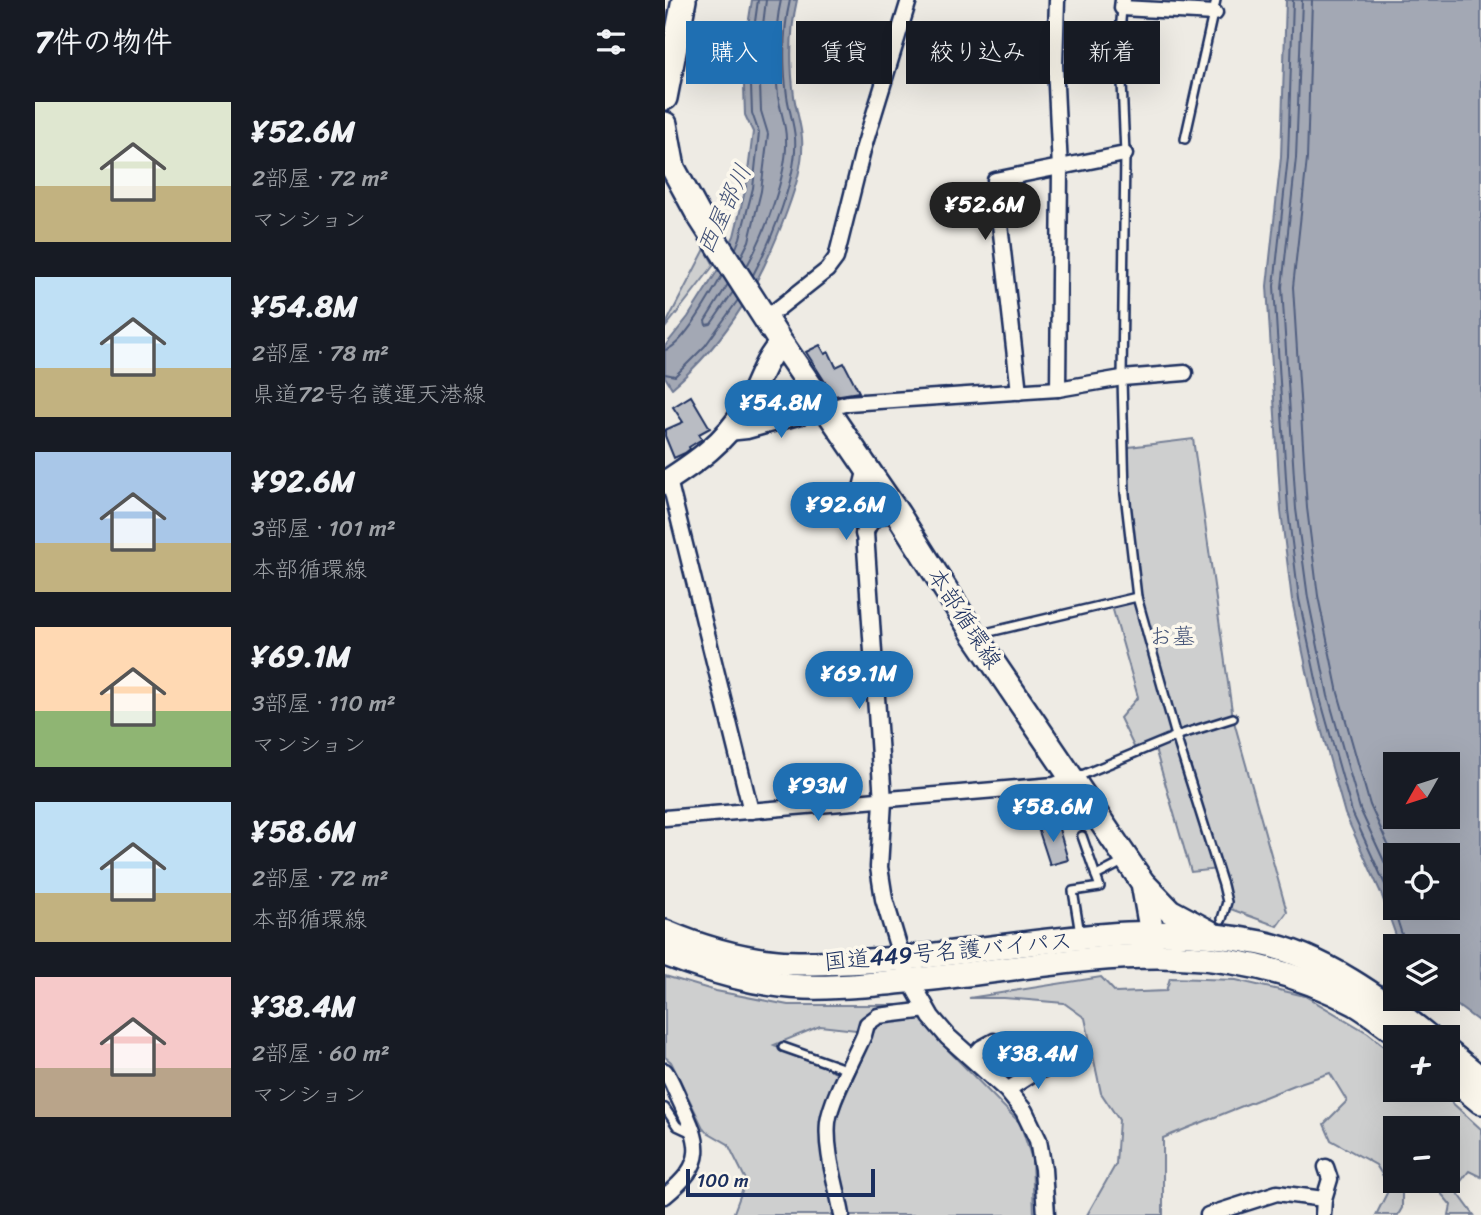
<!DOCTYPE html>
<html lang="ja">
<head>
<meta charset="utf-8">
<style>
  body { margin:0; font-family:Sriracha,"Klee One",sans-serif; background:#242831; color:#f1f3f6; height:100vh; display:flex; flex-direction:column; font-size:26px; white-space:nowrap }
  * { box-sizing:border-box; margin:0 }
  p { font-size:23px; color:#9ea1a6 }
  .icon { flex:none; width:38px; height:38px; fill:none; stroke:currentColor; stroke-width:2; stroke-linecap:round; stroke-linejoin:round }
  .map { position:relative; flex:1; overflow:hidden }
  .drawer { display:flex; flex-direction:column; background:#171b24; width:665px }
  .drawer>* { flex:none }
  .banner { position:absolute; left:21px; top:21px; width:665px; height:63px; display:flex; gap:14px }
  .needle { width:46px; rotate:231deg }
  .buttons { position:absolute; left:718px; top:752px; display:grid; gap:14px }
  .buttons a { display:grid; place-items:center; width:77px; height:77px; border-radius:0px; background:#171b24; box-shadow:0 7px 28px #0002; font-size:35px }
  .scale { position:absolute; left:21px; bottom:18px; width:189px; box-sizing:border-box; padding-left:7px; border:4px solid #1b2f5e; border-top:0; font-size:19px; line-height:24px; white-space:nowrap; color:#1b2f5e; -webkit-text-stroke:5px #fbf7ec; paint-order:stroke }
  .price { position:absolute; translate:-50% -60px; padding:0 16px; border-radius:24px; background:#1f6fb2; color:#fff; font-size:23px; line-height:46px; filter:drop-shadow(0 2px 4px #0008) }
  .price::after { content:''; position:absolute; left:50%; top:42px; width:21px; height:16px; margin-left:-10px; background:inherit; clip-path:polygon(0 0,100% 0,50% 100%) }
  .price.current { background:#222; color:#fff }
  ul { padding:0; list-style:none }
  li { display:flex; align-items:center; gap:21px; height:175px; padding:0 35px }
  li span { display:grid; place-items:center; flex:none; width:196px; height:140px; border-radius:0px; color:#555 }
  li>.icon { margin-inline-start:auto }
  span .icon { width:84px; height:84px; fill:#fffc; stroke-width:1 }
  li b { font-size:30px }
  h2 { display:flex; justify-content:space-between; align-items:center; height:84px; padding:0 35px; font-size:30px }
  .chip { padding:0 24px; border-radius:0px; background:#171b24; box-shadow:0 7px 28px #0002; font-size:24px; line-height:63px }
  .chip.current { background:#1f6fb2; color:#fff }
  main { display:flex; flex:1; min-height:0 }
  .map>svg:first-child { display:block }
  .green { fill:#cecfcf; stroke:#747f96; stroke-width:2; fill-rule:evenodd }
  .water { fill:#a3a8b4; stroke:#6d7892; stroke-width:2; fill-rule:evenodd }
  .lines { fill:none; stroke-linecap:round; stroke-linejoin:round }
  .shore { stroke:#515f80; stroke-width:2 }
  .building { fill:#b9bcc3; stroke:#1b2f5e; stroke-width:2 }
  .service-casing { stroke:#1b2f5e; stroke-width:12 }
  .minor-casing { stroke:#1b2f5e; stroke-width:19 }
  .tertiary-casing { stroke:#1b2f5e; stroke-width:21 }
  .primary-casing { stroke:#1b2f5e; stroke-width:26 }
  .trunk-casing { stroke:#1b2f5e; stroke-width:28 }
  .service { stroke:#fbf7ec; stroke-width:7 }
  .minor { stroke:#fbf7ec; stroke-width:14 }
  .tertiary { stroke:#fbf7ec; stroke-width:16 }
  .primary { stroke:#fbf7ec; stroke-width:21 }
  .trunk { stroke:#fbf7ec; stroke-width:23 }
  .labels { text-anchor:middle; stroke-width:7; stroke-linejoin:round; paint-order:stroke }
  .street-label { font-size:23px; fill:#1b2f5e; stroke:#fbf7ec }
  .park-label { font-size:23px; fill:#48577a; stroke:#fbf7ec }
  .water-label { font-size:24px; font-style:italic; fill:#445378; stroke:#fbf7ec }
</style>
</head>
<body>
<main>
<section class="drawer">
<h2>7件の物件<svg class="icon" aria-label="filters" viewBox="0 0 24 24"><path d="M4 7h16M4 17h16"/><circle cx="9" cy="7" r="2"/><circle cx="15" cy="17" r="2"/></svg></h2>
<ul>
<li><span style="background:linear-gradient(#dfe7d0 60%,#c2b280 0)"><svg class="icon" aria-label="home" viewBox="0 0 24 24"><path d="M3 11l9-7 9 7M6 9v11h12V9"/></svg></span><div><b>¥52.6M</b><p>2部屋 · 72 m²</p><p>マンション</p></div></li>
<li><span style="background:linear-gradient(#bfe0f5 65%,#c2b280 0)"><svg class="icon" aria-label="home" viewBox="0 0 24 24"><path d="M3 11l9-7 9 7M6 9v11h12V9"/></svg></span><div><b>¥54.8M</b><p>2部屋 · 78 m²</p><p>県道72号名護運天港線</p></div></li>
<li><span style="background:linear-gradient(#a9c7e8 65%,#c2b280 0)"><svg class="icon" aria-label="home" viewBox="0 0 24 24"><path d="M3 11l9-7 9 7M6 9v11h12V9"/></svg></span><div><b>¥92.6M</b><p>3部屋 · 101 m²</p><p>本部循環線</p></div></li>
<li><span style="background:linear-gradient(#ffd9b3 60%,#8fb573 0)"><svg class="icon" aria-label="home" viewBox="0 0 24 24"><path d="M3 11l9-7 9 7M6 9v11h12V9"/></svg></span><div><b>¥69.1M</b><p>3部屋 · 110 m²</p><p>マンション</p></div></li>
<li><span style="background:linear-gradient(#bfe0f5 65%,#c2b280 0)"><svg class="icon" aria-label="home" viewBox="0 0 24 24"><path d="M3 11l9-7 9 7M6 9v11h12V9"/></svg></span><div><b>¥58.6M</b><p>2部屋 · 72 m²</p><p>本部循環線</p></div></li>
<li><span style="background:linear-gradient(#f6c9c9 65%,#b9a48a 0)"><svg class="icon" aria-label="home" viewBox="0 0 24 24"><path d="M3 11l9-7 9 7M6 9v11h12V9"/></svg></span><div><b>¥38.4M</b><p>2部屋 · 60 m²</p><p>マンション</p></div></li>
</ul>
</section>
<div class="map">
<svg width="816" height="1215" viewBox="0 0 816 1215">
  <rect width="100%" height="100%" fill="#eeebe4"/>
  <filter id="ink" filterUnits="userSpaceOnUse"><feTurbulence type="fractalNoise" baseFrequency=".0143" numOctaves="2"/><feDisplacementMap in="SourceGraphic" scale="14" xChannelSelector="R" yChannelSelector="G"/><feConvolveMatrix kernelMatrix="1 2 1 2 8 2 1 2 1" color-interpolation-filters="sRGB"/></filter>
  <g filter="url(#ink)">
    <!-- green -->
    <g class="green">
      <polygon points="40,249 49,265 0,328 0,326"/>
      <polygon points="528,439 568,718 622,912 612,926 560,907 553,869 526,872 489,745 471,751 455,718 473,697 446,603 471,597 460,494 464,447"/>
      <polygon points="0,976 51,991 123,1005 239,1005 206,1011 191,1030 155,1026 109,1045 176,1074 157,1115 157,1139 169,1215 68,1215 81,1180 63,1144 39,1130 6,1062 0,1057"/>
      <path d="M436,977L451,993L501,991L505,978L571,980L640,996L703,1033L730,1055V1090H773L816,1129V1177L804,1171L790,1189L809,1215H784L786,1205L768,1184L737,1185V1208L733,1215H711L725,1187L711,1165L666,1140L659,1124L682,1101L665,1073L632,1084L498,1138V1215H422L451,1164L454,1120L436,1093L420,1018L399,1003L339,998H304ZM730,1129H782V1181H730Z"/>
      <polygon points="221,1019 257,1019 283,1050 355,1123 367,1159 369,1215 184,1215 170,1146 170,1119 212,1024"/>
    </g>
    <!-- water -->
    <g class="water">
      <path d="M87,0H132C125,30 125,65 129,96C131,110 136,124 137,138C139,162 130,189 122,211C96,282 65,338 7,388L0,377V346L23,317L51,273L69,236L81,187L88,132L80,115L78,57Z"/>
      <path d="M621,0H816V1023L782,998V947H735L716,893L680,814L648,700L627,600L616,511L602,286L616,157ZM730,765H782V817H730ZM730,856H782V908H730Z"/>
    </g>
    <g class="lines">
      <!-- shore -->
      <g class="shore">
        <polyline points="628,0 623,157 609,286 623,510 634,599 655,698 687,812 723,891 741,947"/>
        <polyline points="637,0 631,158 617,287 631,509 643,598 663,696 695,809 730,885"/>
        <polyline points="647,0 642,159 628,287 642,508 653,596 673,693 705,805 730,860"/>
        <polyline points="71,248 75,238 88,188 94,133 87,113 85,58 93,0"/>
        <polyline points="76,257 84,241 96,191 103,134 96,111 94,58 101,0"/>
        <path d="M82,266C99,235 123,174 121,139C121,124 115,110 113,96C110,65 109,30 116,0"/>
        <path d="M88,275C106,241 133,176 130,138C129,124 124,110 122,96C118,65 118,30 125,0"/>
        <polyline points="63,284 40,321 41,325 46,324 68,292"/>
        <path d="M0,350C18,347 47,292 57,276"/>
        <polyline points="0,374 10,376 40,346 73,300"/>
      </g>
    </g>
    <!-- building -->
    <g class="building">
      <polygon points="155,345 160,354 164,352 171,367 179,363 194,392 169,396 141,352"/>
      <polygon points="26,396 45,428 34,434 37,439 24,447 25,449 20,453 9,458 0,436 0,430 18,422 8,407"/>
      <polygon points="392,822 403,860 385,865 373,828"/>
    </g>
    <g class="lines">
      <!-- service casing -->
      <g class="service-casing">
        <g id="service">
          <polyline points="457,8 455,34 460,154 457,378 460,494 472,597 511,736 558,885 562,902 557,919"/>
          <polyline points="520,139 551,0"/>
          <polyline points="312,635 472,597"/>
          <polyline points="412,777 511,736 568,718"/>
          <polyline points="417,836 431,876"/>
          <polyline points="415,934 408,891 435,887 431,876 460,861"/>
          <polyline points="118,1047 183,1070"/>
          <polyline points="0,1108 12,1126 27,1133"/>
        </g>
      </g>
      <!-- minor casing -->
      <g class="minor-casing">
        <g id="minor">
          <polyline points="392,0 390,65 395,169 393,389"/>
          <polyline points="458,0 457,8 550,13"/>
          <polyline points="100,319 162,270 171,258 198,150 244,0"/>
          <polyline points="354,392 330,180 460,154"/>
          <polyline points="63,433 82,431 183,403 393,389 457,378 520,373"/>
          <polyline points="4,480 86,811"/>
          <polyline points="0,818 389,785 408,778"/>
          <polyline points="307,1058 316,1048 329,1041"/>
          <path d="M0,1071C7,1080 10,1091 15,1101C36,1145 42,1162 0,1196"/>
          <polyline points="342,1090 372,1071 393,1065"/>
          <path d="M177,1215C172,1186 160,1152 163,1122C166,1099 189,1058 199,1035L202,1024L213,1016L262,1010"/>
          <polyline points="543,1215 612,1193 659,1199 665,1179 661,1167"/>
          <polyline points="658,1215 659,1199"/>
        </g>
      </g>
      <!-- tertiary casing -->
      <g class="tertiary-casing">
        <g id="tertiary">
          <polyline points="202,468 197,488 218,801 214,867 219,899 237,959 245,980 266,1017 283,1037 342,1090 359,1111 373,1140 378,1169 381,1215"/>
          <path d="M199,534C206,516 213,513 233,514"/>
        </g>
      </g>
      <!-- primary casing -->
      <g class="primary-casing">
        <path id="primary" d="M0,482C31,462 60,442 79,410C92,388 98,361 116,343"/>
      </g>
      <!-- trunk casing -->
      <g class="trunk-casing">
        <g id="trunk">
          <polyline points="0,98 19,0"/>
          <polyline points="0,124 8,168 33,214 116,343 233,514 310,636 478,883 487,934 485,955"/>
          <polyline points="480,885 505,911 544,932"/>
          <path d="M0,932C35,947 74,958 112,962C135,964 158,963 181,962C317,958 461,914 596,943C658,956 717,999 765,1038"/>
          <path d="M0,954C45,971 91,985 139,987C176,988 213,984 250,980C404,965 545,924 691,1004C708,1014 723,1027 739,1038"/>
          <polyline points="782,1051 816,1079"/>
          <polyline points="782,1074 816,1102"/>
        </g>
      </g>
      <!-- service -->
      <use href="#service" class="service"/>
      <!-- minor -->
      <use href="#minor" class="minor"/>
      <!-- tertiary -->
      <use href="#tertiary" class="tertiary"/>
      <!-- primary -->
      <use href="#primary" class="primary"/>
      <!-- trunk -->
      <use href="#trunk" class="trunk"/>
    </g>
  </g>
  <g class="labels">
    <!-- street labels -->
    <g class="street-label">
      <text transform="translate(300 618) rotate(57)" y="8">本部循環線</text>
      <text transform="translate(283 951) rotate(-5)" y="8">国道449号名護バイパス</text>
    </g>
    <!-- park labels -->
    <g class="park-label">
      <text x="507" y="644">お墓</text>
    </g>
    <!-- water labels -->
    <g class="water-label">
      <text transform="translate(59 209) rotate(-65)" y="8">西屋部川</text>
    </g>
  </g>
</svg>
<div class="buttons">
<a><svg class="needle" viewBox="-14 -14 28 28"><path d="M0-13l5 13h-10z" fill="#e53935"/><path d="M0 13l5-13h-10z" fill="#9ea1a6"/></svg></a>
<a><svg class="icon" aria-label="locate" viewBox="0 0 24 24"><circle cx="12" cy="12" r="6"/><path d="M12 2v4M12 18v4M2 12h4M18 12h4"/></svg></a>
<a><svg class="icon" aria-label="layers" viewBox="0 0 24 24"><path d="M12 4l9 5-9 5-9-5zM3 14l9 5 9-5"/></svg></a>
<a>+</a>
<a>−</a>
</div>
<div class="scale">100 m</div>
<b class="price current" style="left:320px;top:242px">¥52.6M</b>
<b class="price" style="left:116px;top:440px">¥54.8M</b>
<b class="price" style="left:181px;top:542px">¥92.6M</b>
<b class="price" style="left:194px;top:711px">¥69.1M</b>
<b class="price" style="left:153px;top:823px">¥93M</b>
<b class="price" style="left:388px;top:844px">¥58.6M</b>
<b class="price" style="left:373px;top:1091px">¥38.4M</b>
<div class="banner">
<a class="chip current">購入</a>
<a class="chip">賃貸</a>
<a class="chip">絞り込み</a>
<a class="chip">新着</a>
</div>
</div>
</main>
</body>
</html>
